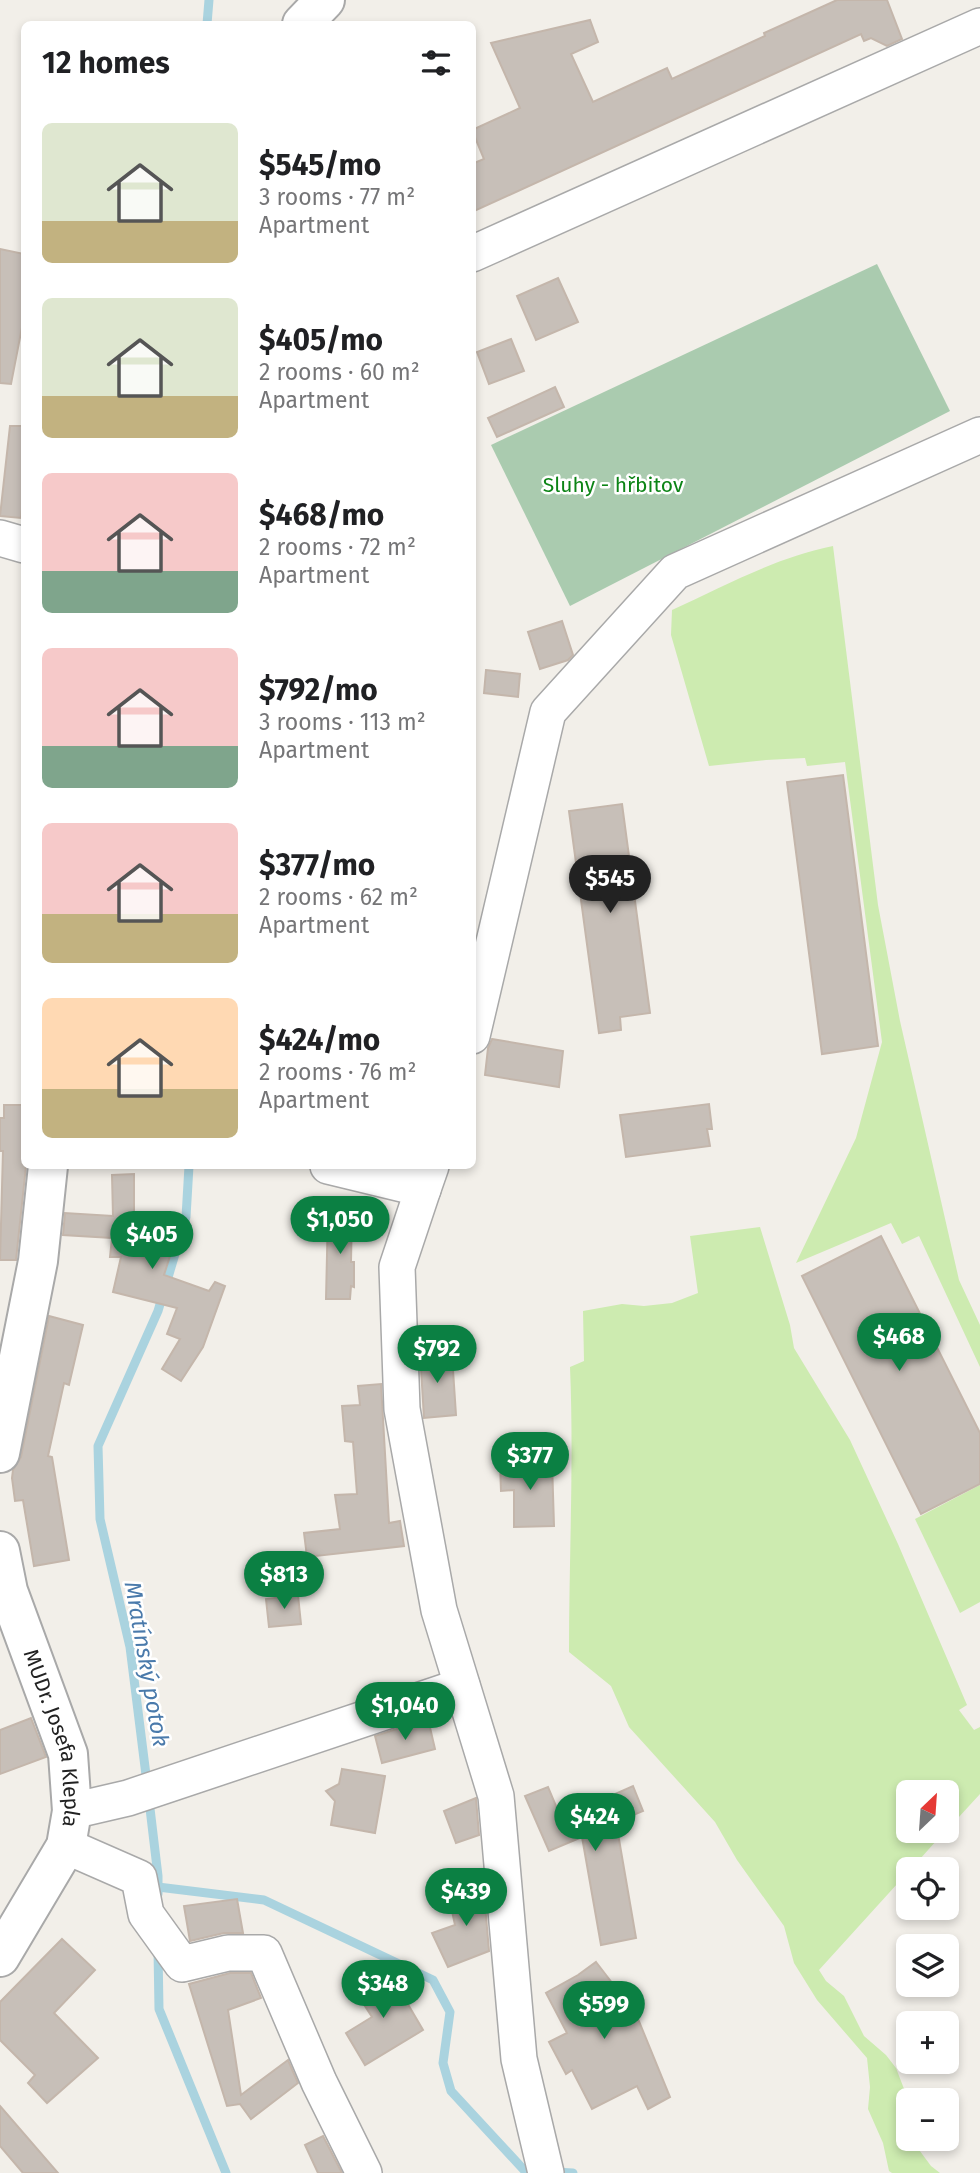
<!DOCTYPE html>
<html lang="en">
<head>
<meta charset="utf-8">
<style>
  body { margin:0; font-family:"Fira Sans",sans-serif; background:#f2f2f2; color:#202124; height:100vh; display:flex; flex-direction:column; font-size:26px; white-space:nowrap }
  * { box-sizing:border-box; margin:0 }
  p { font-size:23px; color:#757577 }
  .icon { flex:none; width:38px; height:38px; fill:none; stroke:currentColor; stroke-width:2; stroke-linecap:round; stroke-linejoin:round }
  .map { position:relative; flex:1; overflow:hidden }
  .sheet { position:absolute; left:21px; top:21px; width:455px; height:1148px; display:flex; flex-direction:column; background:#fff; border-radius:10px; box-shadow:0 4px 10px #0003 }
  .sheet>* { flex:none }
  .needle { width:46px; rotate:25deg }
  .buttons { position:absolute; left:896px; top:1780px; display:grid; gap:14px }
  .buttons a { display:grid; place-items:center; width:63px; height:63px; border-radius:10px; background:#fff; box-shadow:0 4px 10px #0003; font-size:35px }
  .price { position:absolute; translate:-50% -60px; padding:0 16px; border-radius:24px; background:#0b8043; color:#fff; font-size:23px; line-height:46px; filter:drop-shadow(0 2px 4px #0008) }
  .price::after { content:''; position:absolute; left:50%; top:42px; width:21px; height:16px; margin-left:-10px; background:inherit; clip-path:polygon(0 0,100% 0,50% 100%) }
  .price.active { background:#222; color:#fff }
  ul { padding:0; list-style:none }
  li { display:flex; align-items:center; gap:21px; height:175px; padding:0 21px }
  li span { display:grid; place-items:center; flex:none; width:196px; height:140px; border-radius:10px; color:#555 }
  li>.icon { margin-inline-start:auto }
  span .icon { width:84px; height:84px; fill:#fffc; stroke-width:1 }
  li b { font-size:30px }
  h2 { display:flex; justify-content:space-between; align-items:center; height:84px; padding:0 21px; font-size:30px }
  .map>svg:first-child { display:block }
  .grass { fill:#cdebb0 }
  .cemetery { fill:#aacbaf }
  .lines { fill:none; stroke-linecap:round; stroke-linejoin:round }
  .stream { stroke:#aad3df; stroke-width:9 }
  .building { fill:#c7bfb8; stroke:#c4b6ab; stroke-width:2 }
  .minor-casing { stroke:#a9a9a9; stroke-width:38 }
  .tertiary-casing { stroke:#a9a9a9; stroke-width:42 }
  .minor { stroke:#fff; stroke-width:35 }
  .tertiary { stroke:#fff; stroke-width:38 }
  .labels { text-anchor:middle; stroke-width:5; stroke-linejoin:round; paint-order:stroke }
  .park-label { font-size:21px; fill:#0c8416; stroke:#fff }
  .street-label { font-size:21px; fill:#222; stroke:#fff }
  .water-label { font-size:23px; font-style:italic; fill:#4a7aab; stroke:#fff }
</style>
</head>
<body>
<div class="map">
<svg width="980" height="2173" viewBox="0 0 980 2173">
  <rect width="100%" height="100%" fill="#f2efe9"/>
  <!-- grass -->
  <g class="grass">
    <path d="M833,546L878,905L900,1021L959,1280L980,1325V1367L919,1236L902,1244L891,1223L796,1263L856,1138L882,1042L845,762L807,766L805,758L766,760L709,766L671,635L672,610C724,586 777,557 833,546Z"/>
    <path d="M760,1227L790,1325L794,1348L850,1440L898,1544L967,1705L959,1710L974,1730L980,1727V1794L947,1830V1792H908V1830H946L911,1869H908V1872L819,1970L826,1981L844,1996L864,2036L886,2055L896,2068L906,2094L908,2138L911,2139L931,2166L940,2173H892L889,2171L883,2143L868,2109L870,2087L867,2058L817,2000L794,1963L784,1926L737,1860L715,1822L629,1727L611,1686L569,1652C569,1557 574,1462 570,1367L584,1361L583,1311L622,1304L644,1306L672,1303L698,1293L690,1236Z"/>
    <polygon points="980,1485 980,1602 960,1613 915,1519"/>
  </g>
  <!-- cemetery -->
  <polygon class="cemetery" points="877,264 950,411 570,606 491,445"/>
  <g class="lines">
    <!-- stream -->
    <g class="stream">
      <polyline points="207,24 209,0"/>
      <polyline points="147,1783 130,1647 100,1519 98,1446 158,1311 186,1217 189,1166"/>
      <polyline points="149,1800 158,1876 158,1894"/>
      <polyline points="158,1887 264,1900 433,1980 450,2012 443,2063 451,2091 524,2170 536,2171"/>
      <polyline points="158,1950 159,2009 226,2173"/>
      <polyline points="554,2172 573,2173"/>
    </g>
  </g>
  <!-- building -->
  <g class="building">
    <polygon points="837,0 887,0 902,39 887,46 871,38 864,41 861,34 472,212 472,164 484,159 472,130 520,108 491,43 590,20 598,42 571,54 593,102 667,68 672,79 765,36 764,33"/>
    <polygon points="0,249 24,254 24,317 11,384 0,383"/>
    <polygon points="558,278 578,322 536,340 517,296"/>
    <polygon points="511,339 524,371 489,384 477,352"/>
    <polygon points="555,387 564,407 497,437 488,418"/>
    <polygon points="10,426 24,426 24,491 21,518 0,516"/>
    <polygon points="562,621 573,655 568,660 540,669 528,632"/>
    <polygon points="486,670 520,674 518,697 484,693"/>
    <polygon points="843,775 878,1046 822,1054 787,782"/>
    <polygon points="622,804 650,1013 620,1017 621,1030 599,1033 569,811"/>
    <polygon points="492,1039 563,1051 559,1087 485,1075 488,1048"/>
    <polygon points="709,1104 712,1129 707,1129 710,1146 626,1157 620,1115"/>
    <polygon points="4,1105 24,1105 26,1166 16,1260 0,1260 3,1151 0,1151 0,1118 4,1118"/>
    <polygon points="134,1174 134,1218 181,1221 164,1275 209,1291 215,1282 225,1286 203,1347 181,1381 162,1369 180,1339 167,1334 177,1308 113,1292 121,1257 110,1257 112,1238 63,1235 65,1213 113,1216 112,1175"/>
    <polygon points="328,1211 352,1211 351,1262 354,1262 354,1287 351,1286 350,1299 326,1299"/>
    <polygon points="881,1236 980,1433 980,1484 921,1514 802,1276"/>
    <polygon points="49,1316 83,1325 69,1385 64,1383 48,1456 52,1457 69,1560 34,1566 23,1500 15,1501 12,1478 13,1470 21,1457"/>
    <polygon points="446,1350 447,1370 453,1370 456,1415 424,1418 420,1352"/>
    <polygon points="381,1384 389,1523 400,1521 404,1546 307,1557 304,1533 340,1529 335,1495 357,1494 353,1442 345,1441 342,1406 360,1405 358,1386"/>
    <polygon points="552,1462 554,1526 514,1527 514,1490 501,1491 500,1463"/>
    <polygon points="298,1595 301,1624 269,1627 266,1599"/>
    <polygon points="31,1718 46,1757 0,1774 0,1730"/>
    <polygon points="428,1719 435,1749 382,1763 375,1736"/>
    <polygon points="342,1769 385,1776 375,1833 331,1825 335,1801 326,1791 339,1784"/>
    <polygon points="633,1786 643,1811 616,1822 636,1938 601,1945 582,1837 549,1851 525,1796 548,1787 561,1818"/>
    <polygon points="476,1798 479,1835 456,1843 444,1811"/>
    <polygon points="483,1881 489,1951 448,1967 432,1933 455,1925 452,1911 465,1908 461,1886"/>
    <polygon points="237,1899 243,1933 224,1933 190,1941 184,1906"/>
    <polygon points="62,1939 95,1970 54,2013 98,2058 47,2103 28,2083 35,2075 0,2040 0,2002"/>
    <polygon points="596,1962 636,2014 670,2097 648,2109 637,2086 592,2109 572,2070 566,2074 549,2042 567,2033 546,1993 578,1975"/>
    <polygon points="389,1972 423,2030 365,2065 346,2033 372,2017 356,1992"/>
    <polygon points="230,1973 251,1973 261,1998 228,2010 241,2095 288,2060 298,2083 251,2119 240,2104 227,2106 189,1984"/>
    <polygon points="0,2106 58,2173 23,2173 0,2146"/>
    <polygon points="323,2136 342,2173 318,2173 305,2145"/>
  </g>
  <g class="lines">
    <!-- minor casing -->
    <g class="minor-casing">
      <g id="minor">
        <polyline points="472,254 980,26"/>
        <polyline points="0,538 24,545"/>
        <polyline points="472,1036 548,712 675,572 980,435"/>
        <polyline points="328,1166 423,1189 431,1166"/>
        <polyline points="423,1189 397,1267 402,1409 439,1610 496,1796 519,2059 546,2173"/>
        <polyline points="72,1811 128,1798 462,1686"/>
        <polyline points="66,1846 139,1878 146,1914 182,1964 228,1953 264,1953 319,2082 364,2173"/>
      </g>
    </g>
    <!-- tertiary casing -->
    <g class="tertiary-casing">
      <g id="tertiary">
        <polyline points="302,24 325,0"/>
        <polyline points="0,1453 38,1261 48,1166"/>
        <path id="s1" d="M0,1551L8,1591L68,1754L72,1811L66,1846L0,1957"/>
      </g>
    </g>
    <!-- minor -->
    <use href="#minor" class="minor"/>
    <!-- tertiary -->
    <use href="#tertiary" class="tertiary"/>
  </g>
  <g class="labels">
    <!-- park labels -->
    <g class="park-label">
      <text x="613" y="492">Sluhy - hřbitov</text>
    </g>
    <!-- street labels -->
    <g class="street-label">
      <text dy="7" stroke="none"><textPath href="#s1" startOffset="196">MUDr. Josefa Klepla</textPath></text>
    </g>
    <!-- water labels -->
    <g class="water-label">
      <text transform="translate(147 1664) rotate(80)" y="8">Mratínský potok</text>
    </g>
  </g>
</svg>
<div class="buttons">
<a><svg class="needle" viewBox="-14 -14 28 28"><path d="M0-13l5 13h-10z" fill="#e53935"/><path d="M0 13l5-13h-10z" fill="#757577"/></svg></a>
<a><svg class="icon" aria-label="locate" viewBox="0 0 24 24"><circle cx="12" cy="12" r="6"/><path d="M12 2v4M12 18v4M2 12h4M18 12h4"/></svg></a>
<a><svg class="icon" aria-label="layers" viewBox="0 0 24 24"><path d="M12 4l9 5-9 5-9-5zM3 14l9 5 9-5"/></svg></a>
<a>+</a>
<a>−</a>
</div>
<b class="price active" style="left:610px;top:915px">$545</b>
<b class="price" style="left:340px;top:1256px">$1,050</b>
<b class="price" style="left:152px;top:1271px">$405</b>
<b class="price" style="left:899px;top:1373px">$468</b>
<b class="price" style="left:437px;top:1385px">$792</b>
<b class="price" style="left:530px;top:1492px">$377</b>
<b class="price" style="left:284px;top:1611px">$813</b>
<b class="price" style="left:405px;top:1742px">$1,040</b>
<b class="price" style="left:595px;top:1853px">$424</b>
<b class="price" style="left:466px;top:1928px">$439</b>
<b class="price" style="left:383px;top:2020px">$348</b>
<b class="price" style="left:604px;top:2041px">$599</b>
<section class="sheet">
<h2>12 homes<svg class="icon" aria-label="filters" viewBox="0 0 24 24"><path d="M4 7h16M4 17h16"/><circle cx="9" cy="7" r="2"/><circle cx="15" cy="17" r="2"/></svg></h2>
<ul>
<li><span style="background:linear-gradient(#dfe7d0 70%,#c2b280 0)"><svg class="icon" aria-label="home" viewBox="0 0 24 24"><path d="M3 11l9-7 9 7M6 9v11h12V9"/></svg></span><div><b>$545/mo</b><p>3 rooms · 77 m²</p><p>Apartment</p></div></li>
<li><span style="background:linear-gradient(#dfe7d0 70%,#c2b280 0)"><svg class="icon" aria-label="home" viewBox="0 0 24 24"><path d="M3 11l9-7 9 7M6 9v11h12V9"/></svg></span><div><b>$405/mo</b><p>2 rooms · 60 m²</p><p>Apartment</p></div></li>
<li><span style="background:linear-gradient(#f6c9c9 70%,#7fa58c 0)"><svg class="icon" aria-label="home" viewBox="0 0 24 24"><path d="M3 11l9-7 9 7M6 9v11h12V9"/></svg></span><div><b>$468/mo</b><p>2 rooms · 72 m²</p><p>Apartment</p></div></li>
<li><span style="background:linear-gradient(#f6c9c9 70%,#7fa58c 0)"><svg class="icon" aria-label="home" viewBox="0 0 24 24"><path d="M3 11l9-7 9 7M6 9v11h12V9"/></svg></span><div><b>$792/mo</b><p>3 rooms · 113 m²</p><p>Apartment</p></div></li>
<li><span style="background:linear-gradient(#f6c9c9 65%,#c2b280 0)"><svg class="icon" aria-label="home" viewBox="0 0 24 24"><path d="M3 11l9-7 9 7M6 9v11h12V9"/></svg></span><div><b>$377/mo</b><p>2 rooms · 62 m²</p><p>Apartment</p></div></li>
<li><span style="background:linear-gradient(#ffd9b3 65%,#c2b280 0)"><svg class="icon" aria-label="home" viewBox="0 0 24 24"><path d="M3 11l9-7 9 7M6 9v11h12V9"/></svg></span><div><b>$424/mo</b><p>2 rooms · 76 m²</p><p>Apartment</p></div></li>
</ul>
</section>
</div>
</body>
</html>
